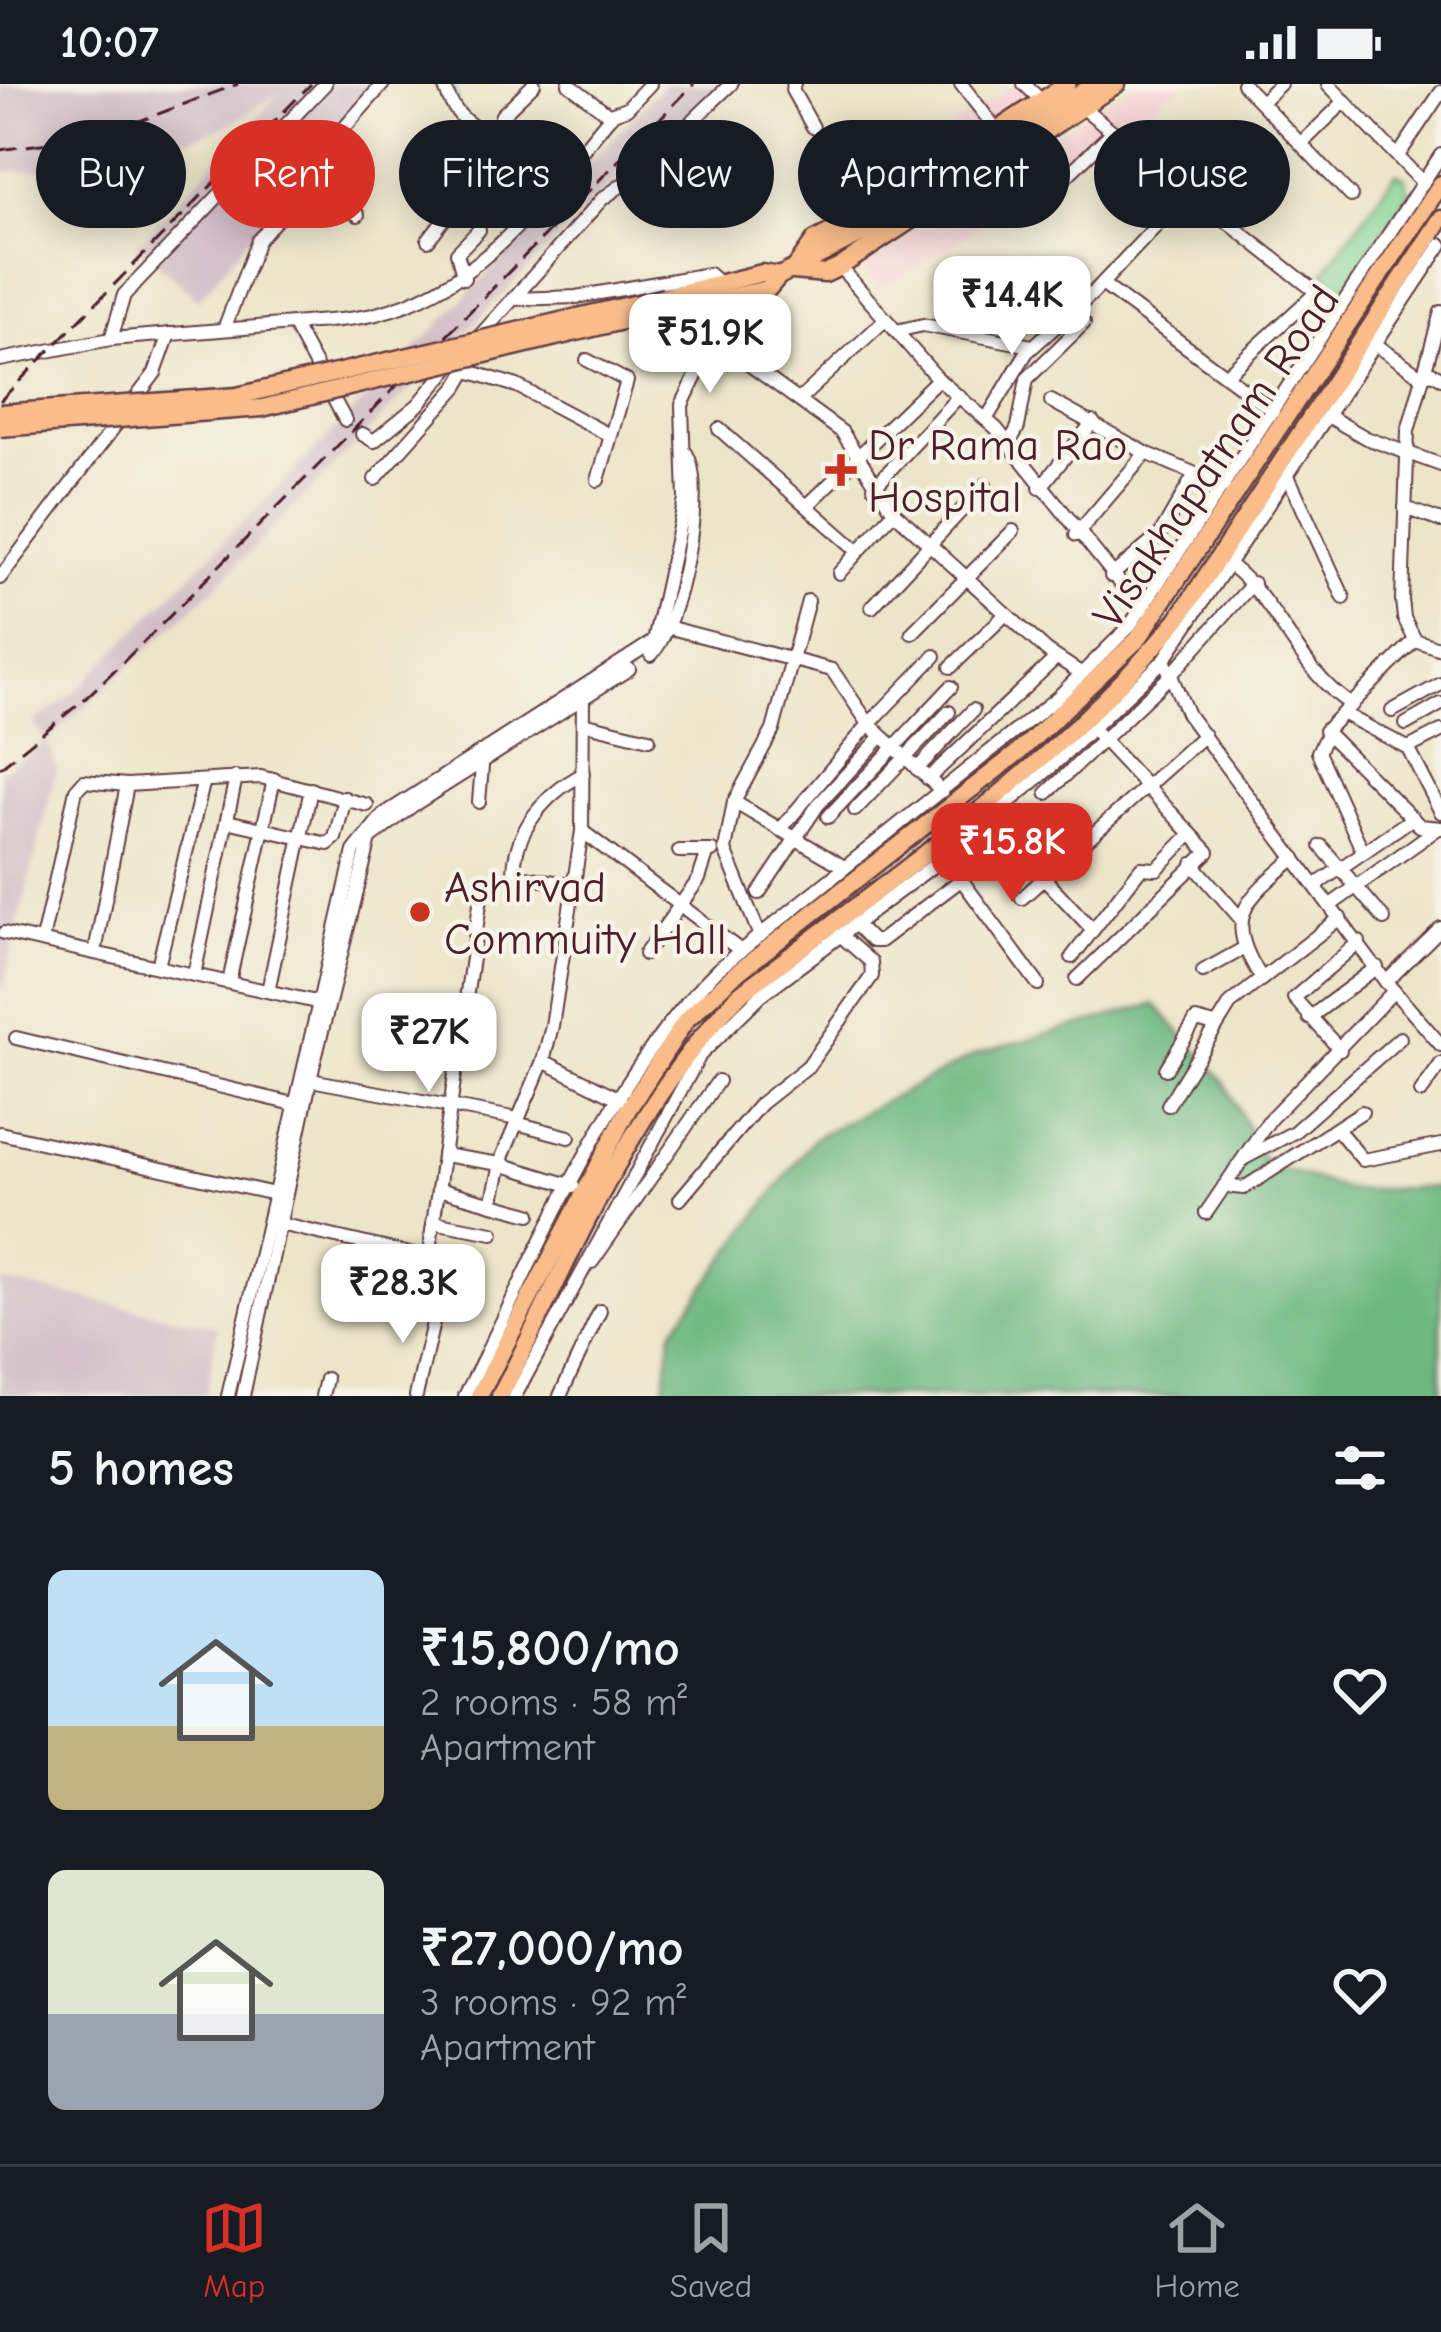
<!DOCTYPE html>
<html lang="en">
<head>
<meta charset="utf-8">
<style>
  body { margin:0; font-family:"Comic Neue",sans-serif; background:#20242c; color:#f1f3f6; height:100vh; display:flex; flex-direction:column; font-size:45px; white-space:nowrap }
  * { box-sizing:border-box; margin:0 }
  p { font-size:39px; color:#9ea1a6 }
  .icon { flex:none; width:66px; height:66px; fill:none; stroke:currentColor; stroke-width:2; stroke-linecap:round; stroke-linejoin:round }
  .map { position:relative; height:1312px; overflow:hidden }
  .details { display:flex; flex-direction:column; background:#171b24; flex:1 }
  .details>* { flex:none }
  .hud { position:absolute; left:36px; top:36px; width:1371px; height:108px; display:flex; gap:24px }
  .price { position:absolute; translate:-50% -102px; padding:0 27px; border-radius:24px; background:#fff; color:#222; font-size:39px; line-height:78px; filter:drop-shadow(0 3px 6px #0008) }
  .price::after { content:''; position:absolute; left:50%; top:72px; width:36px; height:27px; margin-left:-18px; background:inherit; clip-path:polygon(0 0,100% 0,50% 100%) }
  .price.selected { background:#d93025; color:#fff }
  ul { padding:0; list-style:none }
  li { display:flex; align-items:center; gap:36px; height:300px; padding:0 48px }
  li span { display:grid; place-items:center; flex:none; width:336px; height:240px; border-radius:18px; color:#555 }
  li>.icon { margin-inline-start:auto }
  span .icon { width:144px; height:144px; fill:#fffc; stroke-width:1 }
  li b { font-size:51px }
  h2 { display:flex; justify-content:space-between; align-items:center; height:144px; padding:0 48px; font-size:51px }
  .tag { padding:0 42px; border-radius:54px; background:#171b24; box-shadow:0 6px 30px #0003; font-size:42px; line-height:108px }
  .tag.selected { background:#d93025; color:#fff }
  .status { display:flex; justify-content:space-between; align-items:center; height:84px; padding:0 60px; background:#171b24; direction:ltr }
  .status svg { height:33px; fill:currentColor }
  .tabs { display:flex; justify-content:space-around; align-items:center; height:168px; border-top:3px solid #363941; background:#171b24; font-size:33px; color:#9ea1a6 }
  .tabs a { display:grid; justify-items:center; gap:6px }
  .tabs .selected { color:#d93025 }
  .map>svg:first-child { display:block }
  .built { fill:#f7cfd3 }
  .industrial { fill:#d2bdc7 }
  .green { fill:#85d797; stroke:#687b61; stroke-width:3 }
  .forest { fill:#6cb880; stroke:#5b6c56; stroke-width:3 }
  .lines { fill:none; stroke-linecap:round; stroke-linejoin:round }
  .stream { stroke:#51a8ce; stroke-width:3 }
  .minor-casing { stroke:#623d43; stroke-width:16 }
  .major-casing { stroke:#623d43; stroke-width:21 }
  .minor { stroke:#fff; stroke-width:12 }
  .major { stroke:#f9bc8a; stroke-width:16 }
  .rail { stroke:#4a1f2b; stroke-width:3; stroke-dasharray:18 9; stroke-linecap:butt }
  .major-bridge-casing { stroke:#623d43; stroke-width:21; stroke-linecap:butt }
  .major-bridge { stroke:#f9bc8a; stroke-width:16 }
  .poi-dot { fill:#c8321e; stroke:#f7f3e8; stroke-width:4.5 }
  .labels { text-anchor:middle; stroke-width:9; stroke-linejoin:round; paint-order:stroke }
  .poi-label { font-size:45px; fill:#4a1f2b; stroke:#f7f3e8; text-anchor:start }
  .street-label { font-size:45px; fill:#4a1f2b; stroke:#f7f3e8 }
</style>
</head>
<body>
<div class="status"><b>10:07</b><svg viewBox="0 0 49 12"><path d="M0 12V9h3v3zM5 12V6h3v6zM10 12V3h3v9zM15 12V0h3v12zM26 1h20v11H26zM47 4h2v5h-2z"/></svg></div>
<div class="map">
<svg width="1441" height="1312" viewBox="0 0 1441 1312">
  <rect width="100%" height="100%" fill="#f7f3e8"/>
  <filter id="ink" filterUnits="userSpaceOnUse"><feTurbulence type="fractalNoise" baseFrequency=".00833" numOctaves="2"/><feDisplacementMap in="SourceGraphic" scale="24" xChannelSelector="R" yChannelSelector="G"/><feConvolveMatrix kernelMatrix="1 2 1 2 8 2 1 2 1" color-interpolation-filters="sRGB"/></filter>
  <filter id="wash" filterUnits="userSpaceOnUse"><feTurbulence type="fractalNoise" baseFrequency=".004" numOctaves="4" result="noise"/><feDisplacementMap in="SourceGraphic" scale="48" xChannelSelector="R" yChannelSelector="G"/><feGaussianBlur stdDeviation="2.7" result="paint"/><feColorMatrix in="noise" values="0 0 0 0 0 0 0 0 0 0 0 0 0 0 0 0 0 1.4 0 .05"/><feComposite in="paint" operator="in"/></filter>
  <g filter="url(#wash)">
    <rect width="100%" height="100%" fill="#ede5c9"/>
    <!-- built -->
    <g class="built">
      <polygon points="1016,0 1044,0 832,133 828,125"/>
      <polygon points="1133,0 1183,0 972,148 880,205 859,182"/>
    </g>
    <!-- industrial -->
    <g class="industrial">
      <polygon points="0,0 375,0 198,216 136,161 281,8 225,43 107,82 0,88"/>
      <polygon points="664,0 720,0 619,92 206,512 47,657 57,684 0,913 0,689 46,658 34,638 76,607 442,238"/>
      <polygon points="0,1197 218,1242 206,1312 0,1312"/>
    </g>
    <!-- green -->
    <polygon class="green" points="1396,89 1406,95 1409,109 1349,200 1336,203 1324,188"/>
    <!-- forest -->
    <polygon class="forest" points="1155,920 1224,997 1266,1081 1350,1106 1441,1103 1441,1312 663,1312 672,1247 814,1054 977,970"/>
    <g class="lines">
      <!-- stream -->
      <g class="stream">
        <polyline points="453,0 458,19"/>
        <polyline points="543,56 559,59"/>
      </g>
    </g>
  </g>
  <g filter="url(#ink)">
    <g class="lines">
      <!-- minor casing -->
      <g class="minor-casing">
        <g id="minor">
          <path d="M444,0C461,66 527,50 576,72"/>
          <polyline points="569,0 611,32"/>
          <polyline points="794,0 792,6 813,43"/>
          <polyline points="961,0 996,45"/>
          <polyline points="1024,0 1042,17"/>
          <polyline points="1243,0 1351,112"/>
          <polyline points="1328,0 1423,99"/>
          <polyline points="1261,18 1280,0"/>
          <polyline points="1082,23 1339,226"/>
          <polyline points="1302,59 1345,17"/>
          <polyline points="1398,72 1441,8"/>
          <polyline points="310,99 358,131"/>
          <polyline points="474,99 527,131"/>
          <polyline points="1048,110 1111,49"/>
          <polyline points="428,156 482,86 502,31 534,0"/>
          <polyline points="840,183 938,295 996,344 1142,526"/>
          <polyline points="464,194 457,169 479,146"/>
          <polyline points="1102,200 1273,327"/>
          <polyline points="513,215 602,115 636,91 731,0"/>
          <polyline points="681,224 701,237 714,255 842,348 894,428 1047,567 1082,590"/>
          <polyline points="1441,228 1408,347 1402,516 1404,534 1415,556 1441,565"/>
          <path d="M293,240C320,237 350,237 376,230C487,202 543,112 613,29L627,24L650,0"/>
          <polyline points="224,245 258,156 310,99 345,43 383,0"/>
          <polyline points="896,247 923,241 1032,262"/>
          <polyline points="111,255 124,211 325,0"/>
          <polyline points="475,257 513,215 576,213 709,190 718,198"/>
          <polyline points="1375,260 1421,292 1432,289 1441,294"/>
          <polyline points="0,276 111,255 293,240 345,336"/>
          <polyline points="587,276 627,297 598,396"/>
          <polyline points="468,287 517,302 609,351"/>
          <polyline points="1227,290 1317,208"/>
          <polyline points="800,315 886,235"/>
          <polyline points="1051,317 1146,369 1224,402"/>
          <polyline points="1328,332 1366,354 1441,381"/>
          <polyline points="987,334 1027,268 1093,209 1188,108"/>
          <polyline points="719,345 858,467"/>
          <polyline points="362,350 374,357 418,321 452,280"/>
          <polyline points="1009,360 1018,343 1027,295 1084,239"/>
          <polyline points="1289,394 1344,514"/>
          <polyline points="375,395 457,303 476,271"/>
          <polyline points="874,403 959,312"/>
          <polyline points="1040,404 1093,338"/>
          <polyline points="808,421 938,295"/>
          <polyline points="1405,424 1441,437"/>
          <polyline points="1076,451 1146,369"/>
          <path d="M1231,482C1280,520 1299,588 1352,621"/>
          <polyline points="839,489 894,428"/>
          <polyline points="1111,492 1160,451 1195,390"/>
          <polyline points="0,494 155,289 169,250"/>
          <polyline points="872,523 985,401"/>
          <polyline points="667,543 832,586 869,640 942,707"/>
          <polyline points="912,549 1013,447"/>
          <polyline points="1415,556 1325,647 1420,742 1441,744"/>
          <path d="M651,571C679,543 708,403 686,369"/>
          <polyline points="1164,576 1188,631 1386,898 1441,961"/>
          <polyline points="951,583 1006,530"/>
          <polyline points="1392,627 1441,600"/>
          <polyline points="1344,630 1408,664 1441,728"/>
          <polyline points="583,639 649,655"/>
          <polyline points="1406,640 1441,620"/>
          <polyline points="1326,652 1318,668 1363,768"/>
          <polyline points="1408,664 1441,647"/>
          <polyline points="917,685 973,626"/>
          <polyline points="928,695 1056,574"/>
          <polyline points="1047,709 1170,592 1253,499"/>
          <polyline points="479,718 483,670"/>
          <polyline points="734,718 773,646 808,517"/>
          <polyline points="855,726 949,628"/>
          <polyline points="828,733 951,603"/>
          <polyline points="227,737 328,760 335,754 345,714"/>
          <polyline points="780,746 869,640 935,572"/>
          <polyline points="582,747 741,867"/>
          <polyline points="1321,762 1384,835"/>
          <polyline points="679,767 712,767"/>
          <polyline points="944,772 1038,900"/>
          <polyline points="1193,780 1240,834"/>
          <polyline points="1044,794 1091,844"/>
          <path d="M572,801L514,791C514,746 545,710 583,690"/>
          <polyline points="1316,801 1413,734"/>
          <polyline points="759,809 818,721 881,653"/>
          <polyline points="1022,814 1204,651"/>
          <polyline points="1332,820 1437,745"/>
          <polyline points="855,840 872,857 880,857 962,795"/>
          <polyline points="4,849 316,918"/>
          <polyline points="760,852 725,766 734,718 844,783"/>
          <polyline points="42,856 76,706 84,697 127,701 261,693 367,721"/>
          <polyline points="95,868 127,701"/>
          <polyline points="645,870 699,795 708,767"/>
          <polyline points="1072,873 1141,784 1157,785 1191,750"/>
          <polyline points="158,882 203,700"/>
          <polyline points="1203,887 1243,865"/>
          <polyline points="194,891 236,693"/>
          <polyline points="1077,895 1208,768 1093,645"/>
          <path d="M1262,895C1222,833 1244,816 1295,774"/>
          <polyline points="229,898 274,695"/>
          <polyline points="1386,898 1441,844"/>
          <polyline points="268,907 311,705"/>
          <polyline points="1309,934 1377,883"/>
          <polyline points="16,954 298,1021"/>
          <polyline points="1340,966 1294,914 1359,858"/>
          <polyline points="543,977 620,1015"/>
          <polyline points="1166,985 1196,936 1215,941"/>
          <polyline points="311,996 518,1035"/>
          <polyline points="1421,1008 1441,980"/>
          <polyline points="1168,1021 1231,919 1340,834"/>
          <polyline points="516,1039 569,1053"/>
          <polyline points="1337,1045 1363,1076 1441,1061"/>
          <polyline points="0,1049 279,1111"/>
          <polyline points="443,1071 500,1080 573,1102"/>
          <polyline points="1245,1074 1294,1048 1400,954"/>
          <polyline points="1224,1102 1244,1104 1362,1028"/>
          <polyline points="438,1105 530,1130"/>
          <polyline points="680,1115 760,1020 808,982 872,892 871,878 840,851"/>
          <polyline points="492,1120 503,1071 543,977 552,942 582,747 583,611"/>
          <polyline points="1206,1129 1270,1035 1394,907"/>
          <polyline points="433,1138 493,1149"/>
          <polyline points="275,1139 432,1175"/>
          <polyline points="592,1178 718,997"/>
          <polyline points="228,1312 354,767 383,731 654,557 685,416 682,321 714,255 750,210"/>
          <polyline points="243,1312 313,983 370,755 412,722 629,585"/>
          <polyline points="322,1312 326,1295"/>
          <polyline points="416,1312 435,1230 431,1154 482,806"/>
          <path d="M465,1312C536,1174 607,993 718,885L1058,613L1129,543L1441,71"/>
          <polyline points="515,1312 700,971 761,911 929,785 1049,685 1164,576 1441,161"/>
          <polyline points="560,1312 600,1227"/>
        </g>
      </g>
      <!-- major casing -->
      <g class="major-casing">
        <g id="major">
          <polyline points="1067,0 878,124 815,156 793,187 825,190 840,183 1117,0"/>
          <polyline points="664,213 762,189 779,192"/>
          <polyline points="668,226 768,205 779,192 889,136 1095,0"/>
          <polyline points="479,1312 627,1027 686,936 733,892 1020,667 1138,555 1441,100"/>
          <path d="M500,1312C572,1174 630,1021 740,910C891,794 1056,683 1178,535L1441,135"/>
        </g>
      </g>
      <!-- minor -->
      <use href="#minor" class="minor"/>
      <!-- major -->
      <use href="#major" class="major"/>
      <!-- rail -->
      <g class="rail">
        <polyline points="0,66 102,51 238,0"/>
        <polyline points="0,317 311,0"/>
        <polyline points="0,684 87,613 160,542 694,0"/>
      </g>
      <!-- major-bridge casing -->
      <g class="major-bridge-casing">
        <g id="major-bridge">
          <polyline points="0,329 237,312 664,213"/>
          <polyline points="0,344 262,324 668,226"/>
        </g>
      </g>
      <!-- major-bridge -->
      <use href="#major-bridge" class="major-bridge"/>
    </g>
  </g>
  <!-- markers -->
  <g class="poi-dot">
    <path d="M835 368h12v12h12v12h-12v12h-12v-12h-12v-12h12z"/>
    <circle cx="420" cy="828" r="12"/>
  </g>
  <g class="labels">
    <!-- poi labels -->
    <g class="poi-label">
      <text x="868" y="376">Dr Rama Rao<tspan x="868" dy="52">Hospital</tspan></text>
      <text x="444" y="818">Ashirvad<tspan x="444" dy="52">Commuity Hall</tspan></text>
    </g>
    <!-- street labels -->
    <g class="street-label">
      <text transform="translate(1215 372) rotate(-56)" y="16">Visakhapatnam Road</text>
    </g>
  </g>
</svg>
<b class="price" style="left:1012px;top:274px">₹14.4K</b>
<b class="price" style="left:710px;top:312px">₹51.9K</b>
<b class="price selected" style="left:1012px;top:821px">₹15.8K</b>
<b class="price" style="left:429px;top:1011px">₹27K</b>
<b class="price" style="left:403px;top:1262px">₹28.3K</b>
<div class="hud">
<a class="tag">Buy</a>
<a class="tag selected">Rent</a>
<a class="tag">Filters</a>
<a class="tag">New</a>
<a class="tag">Apartment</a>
<a class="tag">House</a>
</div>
</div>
<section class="details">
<h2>5 homes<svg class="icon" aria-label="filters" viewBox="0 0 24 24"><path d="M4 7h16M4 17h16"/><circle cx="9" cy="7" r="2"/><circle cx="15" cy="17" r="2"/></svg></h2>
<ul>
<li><span style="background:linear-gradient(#bfe0f5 65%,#c2b280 0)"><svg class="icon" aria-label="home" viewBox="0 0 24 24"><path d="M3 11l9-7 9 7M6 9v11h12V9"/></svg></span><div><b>₹15,800/mo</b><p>2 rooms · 58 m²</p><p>Apartment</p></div><svg class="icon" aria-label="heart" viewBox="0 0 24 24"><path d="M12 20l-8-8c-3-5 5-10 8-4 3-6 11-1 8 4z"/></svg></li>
<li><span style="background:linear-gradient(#dfe7d0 60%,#9aa5b1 0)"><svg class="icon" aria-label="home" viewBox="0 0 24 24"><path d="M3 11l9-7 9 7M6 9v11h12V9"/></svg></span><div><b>₹27,000/mo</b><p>3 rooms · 92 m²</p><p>Apartment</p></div><svg class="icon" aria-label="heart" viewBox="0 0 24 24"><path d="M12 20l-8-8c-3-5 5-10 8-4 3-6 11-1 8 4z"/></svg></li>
</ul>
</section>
<nav class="tabs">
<a class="selected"><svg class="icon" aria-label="map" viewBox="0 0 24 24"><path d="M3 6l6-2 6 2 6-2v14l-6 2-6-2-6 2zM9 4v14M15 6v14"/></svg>Map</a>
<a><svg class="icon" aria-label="saved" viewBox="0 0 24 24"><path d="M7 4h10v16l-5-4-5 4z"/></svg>Saved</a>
<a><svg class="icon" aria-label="home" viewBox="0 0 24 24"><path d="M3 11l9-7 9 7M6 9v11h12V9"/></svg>Home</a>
</nav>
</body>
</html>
